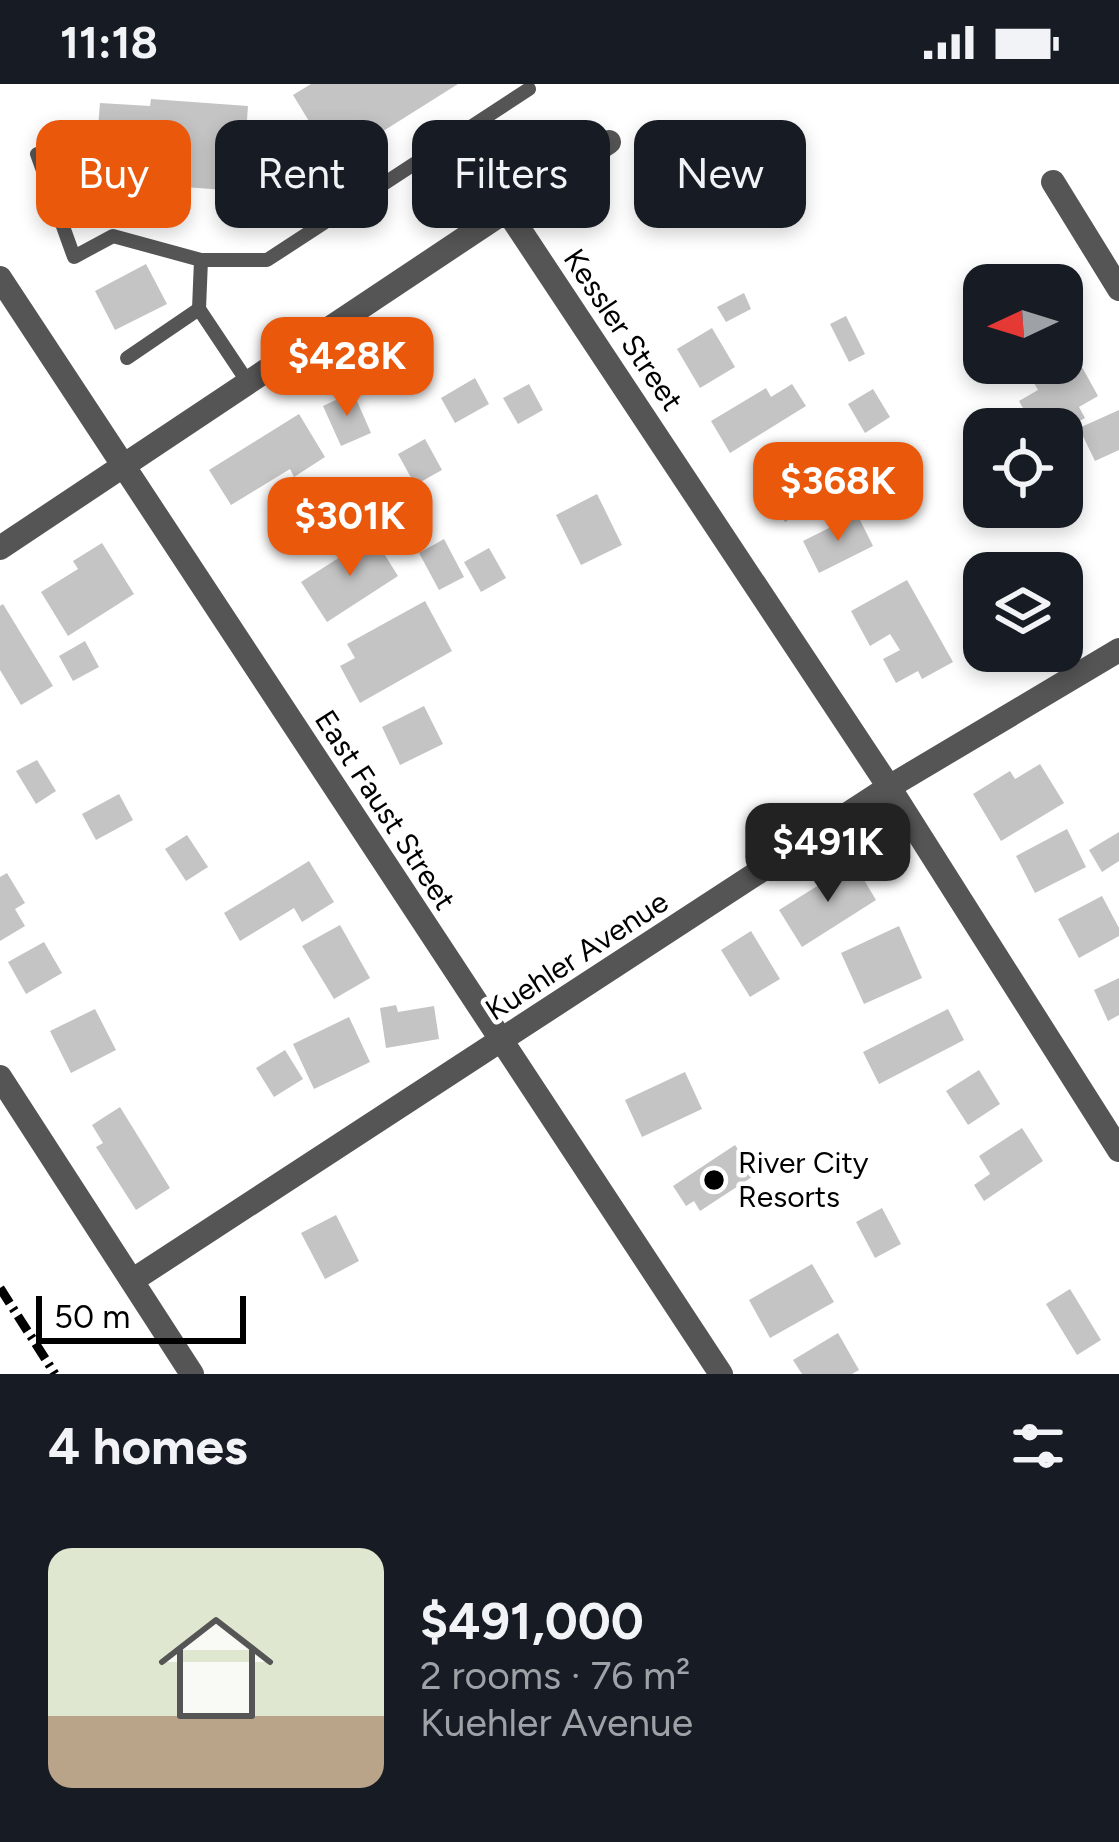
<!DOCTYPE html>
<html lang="en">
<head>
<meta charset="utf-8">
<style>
  body { margin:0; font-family:Figtree,sans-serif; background:#20242c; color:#f1f3f6; height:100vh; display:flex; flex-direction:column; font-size:45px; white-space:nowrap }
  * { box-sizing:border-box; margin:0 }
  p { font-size:39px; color:#9ea1a6 }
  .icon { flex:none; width:66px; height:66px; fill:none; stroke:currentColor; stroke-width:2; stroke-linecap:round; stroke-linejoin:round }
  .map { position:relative; height:1290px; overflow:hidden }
  .sheet { display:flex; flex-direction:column; background:#171b24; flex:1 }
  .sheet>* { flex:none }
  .top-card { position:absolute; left:36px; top:36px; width:1047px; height:108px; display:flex; gap:24px }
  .needle { width:78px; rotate:266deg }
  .controls { position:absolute; left:963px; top:180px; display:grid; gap:24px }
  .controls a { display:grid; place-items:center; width:120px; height:120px; border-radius:24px; background:#171b24; box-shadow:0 6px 18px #0003; font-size:60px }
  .scale { position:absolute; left:36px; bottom:30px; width:210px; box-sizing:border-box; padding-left:12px; border:6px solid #000; border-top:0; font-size:33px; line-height:42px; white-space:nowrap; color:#000; -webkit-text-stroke:9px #fff; paint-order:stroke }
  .price { position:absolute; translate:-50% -102px; padding:0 27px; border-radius:24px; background:#ea580c; color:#fff; font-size:39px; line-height:78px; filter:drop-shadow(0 3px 6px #0008) }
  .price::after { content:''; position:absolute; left:50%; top:72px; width:36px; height:27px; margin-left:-18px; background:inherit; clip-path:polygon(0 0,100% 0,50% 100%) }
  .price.on { background:#222; color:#fff }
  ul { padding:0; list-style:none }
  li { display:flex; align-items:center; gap:36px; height:300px; padding:0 48px }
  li+li { border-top:3px solid #363941 }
  li span { display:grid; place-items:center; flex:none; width:336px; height:240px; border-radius:24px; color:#555 }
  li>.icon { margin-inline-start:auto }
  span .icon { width:144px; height:144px; fill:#fffc; stroke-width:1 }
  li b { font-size:51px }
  h2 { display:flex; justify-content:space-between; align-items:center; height:144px; padding:0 48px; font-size:51px }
  .pill { padding:0 42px; border-radius:24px; background:#171b24; box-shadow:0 6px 18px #0003; font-size:42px; line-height:108px }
  .pill.on { background:#ea580c; color:#fff }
  .status { display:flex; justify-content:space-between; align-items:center; height:84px; padding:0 60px; background:#171b24; direction:ltr }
  .status svg { height:33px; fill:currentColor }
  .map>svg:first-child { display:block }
  .building { fill:#c4c4c4 }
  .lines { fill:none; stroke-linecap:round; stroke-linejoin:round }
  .service { stroke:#555; stroke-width:14 }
  .minor { stroke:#555; stroke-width:24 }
  .rail { stroke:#000; stroke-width:9; stroke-dasharray:18 6 3 6; stroke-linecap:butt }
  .poi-dot { fill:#000; stroke:#fff; stroke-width:4.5 }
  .labels { text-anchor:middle; stroke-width:9; stroke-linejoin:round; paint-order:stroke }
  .street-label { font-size:30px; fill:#000; stroke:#fff }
  .poi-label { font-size:30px; fill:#000; stroke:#fff; text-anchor:start }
</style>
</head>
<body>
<div class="status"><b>11:18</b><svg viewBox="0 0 49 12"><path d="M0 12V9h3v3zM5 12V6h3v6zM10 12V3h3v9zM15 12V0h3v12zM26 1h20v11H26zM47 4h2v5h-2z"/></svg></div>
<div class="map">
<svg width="1119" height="1290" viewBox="0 0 1119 1290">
  <rect width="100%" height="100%" fill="#fff"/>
  <!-- building -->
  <g class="building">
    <polygon points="311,0 458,0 334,78 293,11"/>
    <polygon points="151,15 248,22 247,36 297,39 293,105 239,101 239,107 143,100 144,86 95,82 100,19 150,22"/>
    <polygon points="146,180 167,220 115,246 95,207"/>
    <polygon points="744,209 751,225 726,238 717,223"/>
    <polygon points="846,232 865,270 849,278 830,240"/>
    <polygon points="712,244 735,283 700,304 677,265"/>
    <polygon points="1077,274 1098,312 1079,323 1085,334 1062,347 1052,329 1032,340 1019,317 1038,306 1034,299"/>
    <polygon points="475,294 489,320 455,339 441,314"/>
    <polygon points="529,300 543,326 518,340 503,314"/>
    <polygon points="792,300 806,322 730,369 711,337 766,304 771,313"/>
    <polygon points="873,305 890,333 865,349 848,320"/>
    <polygon points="353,308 371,349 341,362 323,322"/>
    <polygon points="1119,326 1119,366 1095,377 1079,344"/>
    <polygon points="299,330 325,373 294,393 290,385 231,421 209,386"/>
    <polygon points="425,355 442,386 415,401 398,370"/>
    <polygon points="818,359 844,401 785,438 758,396"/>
    <polygon points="898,374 909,388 882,408 872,394"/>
    <polygon points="597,410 622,461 581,481 556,431"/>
    <polygon points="857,430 873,462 819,489 803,457"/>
    <polygon points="373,452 398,492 327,538 301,498"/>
    <polygon points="444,455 464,493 439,506 419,469"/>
    <polygon points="102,459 134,510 68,552 41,508 78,485 73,477"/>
    <polygon points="489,464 506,494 481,508 464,478"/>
    <polygon points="907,496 953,578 922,595 918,587 896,599 883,575 900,566 890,550 870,562 851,527"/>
    <polygon points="425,517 452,567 360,619 340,582 355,574 347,560"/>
    <polygon points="3,520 53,602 21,621 0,586 0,522"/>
    <polygon points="85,557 99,583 73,597 59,572"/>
    <polygon points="424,622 443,660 400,681 382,643"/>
    <polygon points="37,676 56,707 36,720 16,687"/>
    <polygon points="1040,680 1064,719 1001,757 973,710 1010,687 1015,695"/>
    <polygon points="119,710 133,736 96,756 82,730"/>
    <polygon points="1067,745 1086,783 1035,809 1016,772"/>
    <polygon points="1119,748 1119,777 1102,788 1089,766"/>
    <polygon points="187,751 208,783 186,797 165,765"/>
    <polygon points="309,777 334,818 302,838 294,824 240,857 224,829"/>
    <polygon points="854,779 876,816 802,863 779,826"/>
    <polygon points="7,789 25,819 15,825 25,842 0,857 0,793"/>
    <polygon points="1102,812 1119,844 1119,852 1079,874 1058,835"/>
    <polygon points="340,841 370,894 334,915 302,862"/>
    <polygon points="899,842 922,894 864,920 841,869"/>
    <polygon points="751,847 780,895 750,913 721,866"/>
    <polygon points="44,858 62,889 26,910 8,878"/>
    <polygon points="1119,894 1119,931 1108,937 1094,906"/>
    <polygon points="396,921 398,928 434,922 439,955 386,964 380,924"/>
    <polygon points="95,925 116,966 71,989 50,947"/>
    <polygon points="948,925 964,956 879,1000 863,968"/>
    <polygon points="349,933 370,978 314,1005 293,960"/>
    <polygon points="285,966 303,995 274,1013 256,984"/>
    <polygon points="979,986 1000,1020 968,1041 946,1007"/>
    <polygon points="685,988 702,1025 642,1053 625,1016"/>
    <polygon points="120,1023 170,1104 136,1126 96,1063 103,1059 92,1041"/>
    <polygon points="1022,1044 1043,1077 984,1117 974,1101 990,1090 979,1072"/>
    <polygon points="735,1061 755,1091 700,1127 694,1117 686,1122 673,1102"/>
    <polygon points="882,1124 901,1160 875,1174 856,1138"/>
    <polygon points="336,1131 359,1177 325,1195 301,1149"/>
    <polygon points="812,1180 834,1218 770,1254 749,1216"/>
    <polygon points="1070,1205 1101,1256 1077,1271 1046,1220"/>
    <polygon points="838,1249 859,1286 852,1290 802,1290 793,1276"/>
  </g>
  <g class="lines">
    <!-- service -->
    <g class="service">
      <polyline points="37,70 74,173 113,152 201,176 199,225 247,297"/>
      <polyline points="201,176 267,176 529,5"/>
      <polyline points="127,274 199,225"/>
    </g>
    <!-- minor -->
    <g class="minor">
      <polyline points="1053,98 1119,205"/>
      <polyline points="506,125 889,703 1119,1066"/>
      <polyline points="0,194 721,1290"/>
      <polyline points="0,464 609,58"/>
      <polyline points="0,993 192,1290"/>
      <polyline points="133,1196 889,703 1119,566"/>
    </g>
    <!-- rail -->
    <polyline class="rail" points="0,1204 55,1290"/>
  </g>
  <!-- markers -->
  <circle class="poi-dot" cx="714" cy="1096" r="12"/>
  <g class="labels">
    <!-- street labels -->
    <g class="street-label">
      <text transform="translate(623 246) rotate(56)" y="10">Kessler Street</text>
      <text transform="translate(385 726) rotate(57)" y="10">East Faust Street</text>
      <text transform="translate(577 872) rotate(-33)" y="10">Kuehler Avenue</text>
    </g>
    <!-- poi labels -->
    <g class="poi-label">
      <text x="738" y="1089">River City<tspan x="738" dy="34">Resorts</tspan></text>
    </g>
  </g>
</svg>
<div class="controls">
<a><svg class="needle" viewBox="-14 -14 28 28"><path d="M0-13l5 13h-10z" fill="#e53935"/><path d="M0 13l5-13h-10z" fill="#9ea1a6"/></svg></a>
<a><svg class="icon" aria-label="locate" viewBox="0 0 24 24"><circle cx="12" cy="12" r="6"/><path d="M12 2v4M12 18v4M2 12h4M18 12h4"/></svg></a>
<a><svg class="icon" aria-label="layers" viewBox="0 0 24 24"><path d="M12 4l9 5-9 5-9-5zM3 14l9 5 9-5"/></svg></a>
</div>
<div class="scale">50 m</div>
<b class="price" style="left:347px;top:335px">$428K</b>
<b class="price" style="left:838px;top:460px">$368K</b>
<b class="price" style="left:350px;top:495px">$301K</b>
<b class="price on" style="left:828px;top:821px">$491K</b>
<div class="top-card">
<a class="pill on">Buy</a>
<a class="pill">Rent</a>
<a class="pill">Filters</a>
<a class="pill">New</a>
</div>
</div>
<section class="sheet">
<h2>4 homes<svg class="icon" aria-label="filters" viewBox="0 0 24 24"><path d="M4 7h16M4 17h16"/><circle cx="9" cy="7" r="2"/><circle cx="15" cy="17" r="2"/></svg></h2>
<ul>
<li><span style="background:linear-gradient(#dfe7d0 70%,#b9a48a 0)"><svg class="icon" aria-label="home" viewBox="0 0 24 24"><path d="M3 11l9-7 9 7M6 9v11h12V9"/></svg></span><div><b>$491,000</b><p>2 rooms · 76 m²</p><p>Kuehler Avenue</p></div></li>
</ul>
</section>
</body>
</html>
